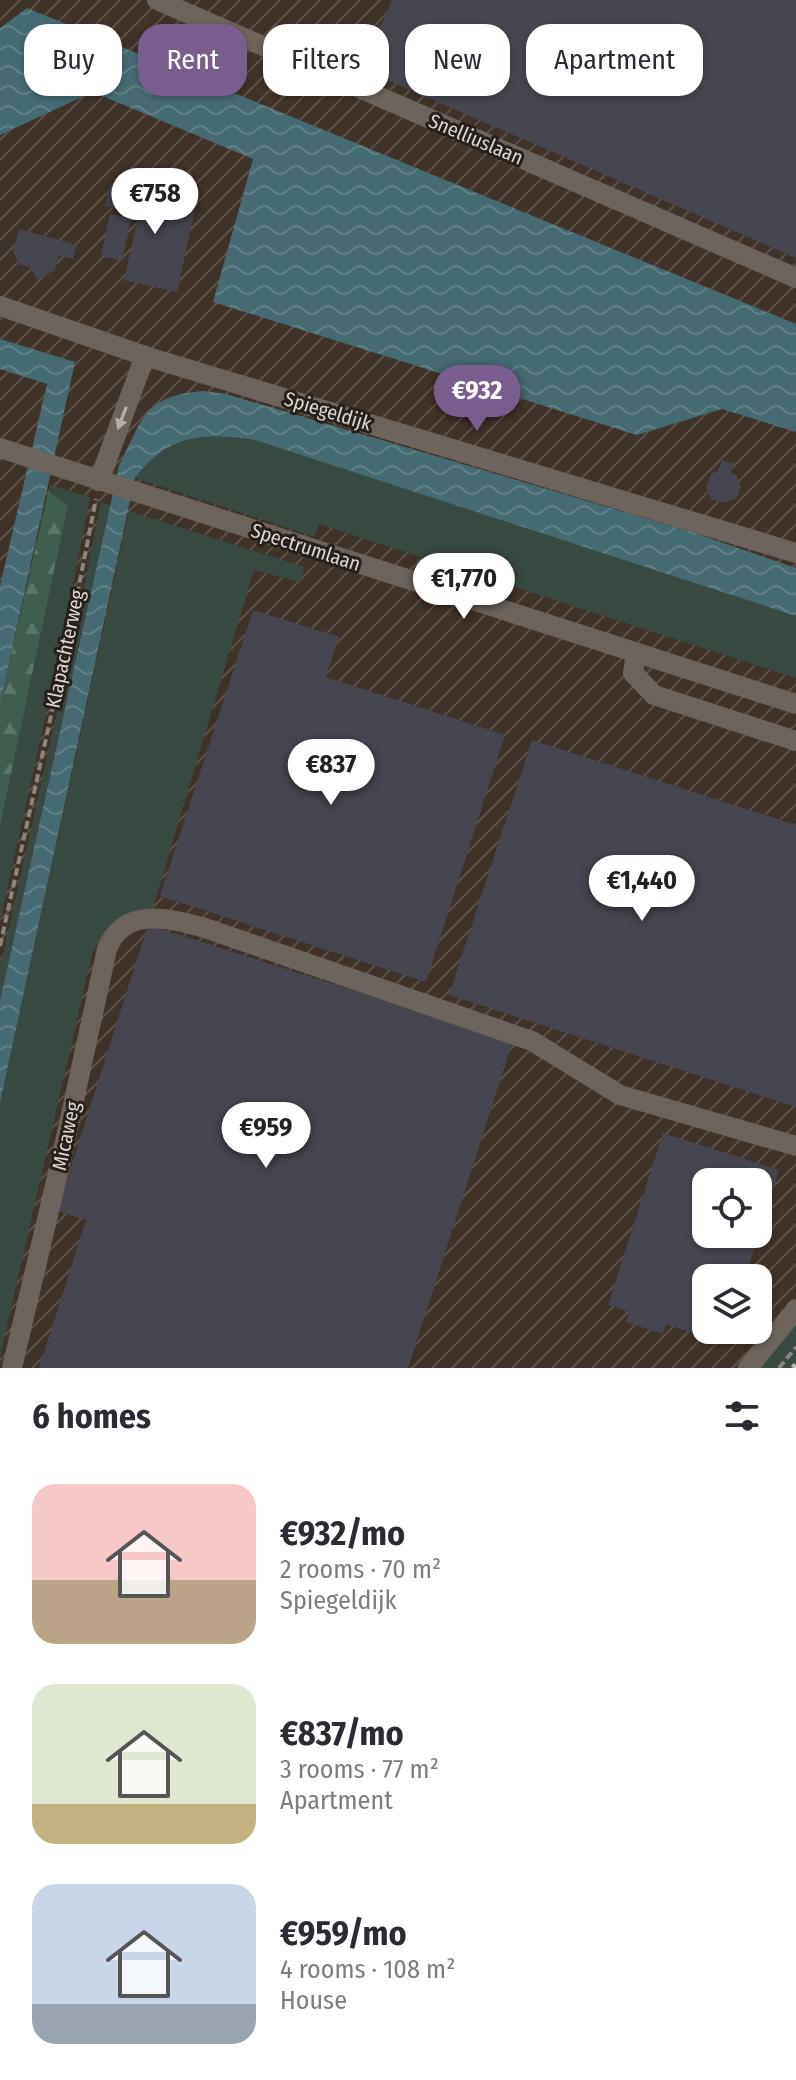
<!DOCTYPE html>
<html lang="en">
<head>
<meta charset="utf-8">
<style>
  body { margin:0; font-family:"Fira Sans Condensed",sans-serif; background:#f7f7f7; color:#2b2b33; height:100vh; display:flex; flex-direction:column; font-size:30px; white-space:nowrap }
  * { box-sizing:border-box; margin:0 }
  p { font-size:26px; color:#7c7c81 }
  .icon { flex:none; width:44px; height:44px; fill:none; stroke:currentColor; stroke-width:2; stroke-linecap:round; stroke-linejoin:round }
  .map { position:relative; height:1368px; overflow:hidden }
  .side { display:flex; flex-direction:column; background:#fff; flex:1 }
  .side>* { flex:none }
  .guide { position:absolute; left:24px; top:24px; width:748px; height:72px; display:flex; gap:16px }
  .buttons { position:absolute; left:692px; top:1168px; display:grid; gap:16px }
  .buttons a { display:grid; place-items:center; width:80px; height:80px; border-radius:16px; background:#fff; box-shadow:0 2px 6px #0004; font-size:40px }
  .price { position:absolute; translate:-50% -68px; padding:0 18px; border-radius:28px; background:#fff; color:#222; font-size:26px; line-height:52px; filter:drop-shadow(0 2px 4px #0008) }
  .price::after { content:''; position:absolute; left:50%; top:48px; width:24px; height:18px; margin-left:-12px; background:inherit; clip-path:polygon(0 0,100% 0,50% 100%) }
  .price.on { background:#785d8d; color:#fff }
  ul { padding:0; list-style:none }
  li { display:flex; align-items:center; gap:24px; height:200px; padding:0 32px }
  li span { display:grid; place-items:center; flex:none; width:224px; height:160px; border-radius:24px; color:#555 }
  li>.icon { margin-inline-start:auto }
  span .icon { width:96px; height:96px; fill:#fffc; stroke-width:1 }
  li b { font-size:34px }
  h2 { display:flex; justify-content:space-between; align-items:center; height:96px; padding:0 32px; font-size:34px }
  .tag { padding:0 28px; border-radius:24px; background:#fff; box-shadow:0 2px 6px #0004; font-size:28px; line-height:72px }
  .tag.on { background:#785d8d; color:#fff }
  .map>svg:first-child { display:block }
  .industrial { fill:url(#industrial-furrows); fill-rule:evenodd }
  .green { fill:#394a42 }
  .forest { fill:url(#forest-firs) }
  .water { fill:url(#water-waves) }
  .building { fill:#464650; fill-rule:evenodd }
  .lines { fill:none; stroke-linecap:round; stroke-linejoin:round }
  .path { stroke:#8a837f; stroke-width:4; stroke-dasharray:8 4; stroke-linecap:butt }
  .minor { stroke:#6c635d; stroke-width:20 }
  .rail { stroke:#bfb9b6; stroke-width:6; stroke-dasharray:14 14; stroke-linecap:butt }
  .oneway { fill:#b4aeaa }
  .labels { text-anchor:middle; stroke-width:6; stroke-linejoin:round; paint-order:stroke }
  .street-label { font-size:20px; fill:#dbd6d3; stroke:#28201b }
</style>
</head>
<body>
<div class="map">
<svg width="796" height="1368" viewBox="0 0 796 1368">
  <defs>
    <pattern id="industrial-furrows" width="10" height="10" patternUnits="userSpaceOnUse" patternTransform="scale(2)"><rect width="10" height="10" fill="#403329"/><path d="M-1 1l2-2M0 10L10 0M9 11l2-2" fill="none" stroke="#5b5047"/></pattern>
    <pattern id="forest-firs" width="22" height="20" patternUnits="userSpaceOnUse" patternTransform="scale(2)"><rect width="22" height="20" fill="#405e50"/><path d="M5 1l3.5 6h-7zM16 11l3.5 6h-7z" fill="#5b7468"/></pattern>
    <pattern id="water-waves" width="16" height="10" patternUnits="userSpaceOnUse" patternTransform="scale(2)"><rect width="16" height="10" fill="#466a72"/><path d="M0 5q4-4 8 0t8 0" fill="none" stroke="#607f85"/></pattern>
  </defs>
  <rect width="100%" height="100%" fill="#322a24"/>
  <!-- industrial -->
  <path class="industrial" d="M0,0H796V1368H0ZM706,1182H758V1234H706ZM706,1278H758V1330H706Z"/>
  <!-- green -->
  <g class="green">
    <path d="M202,435L255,440L796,616V678L319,524L315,537L135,478C154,455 173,441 202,435Z"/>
    <polygon points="50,485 90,497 60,651 0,922 0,704"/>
    <polygon points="101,502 110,505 0,1001 0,967 73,641"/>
    <path d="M129,511L305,567L300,582L254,570L152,911C122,921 108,924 92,954L0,1357V1103Z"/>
    <polygon points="796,1323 796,1368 759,1368"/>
  </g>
  <!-- forest -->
  <polygon class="forest" points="48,492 68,505 0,825 0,704"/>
  <!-- water -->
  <g class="water">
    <polygon points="27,8 796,324 796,432 722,409 637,435 213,302 253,159 93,92 0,135 0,28"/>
    <polygon points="0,339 75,362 0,704 0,586 47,384 0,369"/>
    <path d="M203,391L226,394L692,532L796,568V616L255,440C201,433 171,433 135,478L0,1103V1001L119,466C143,418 144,396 203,391Z"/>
  </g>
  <!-- building -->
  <g class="building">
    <polygon points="392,0 796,0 796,258 362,69"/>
    <polygon points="110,185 196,204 177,292 124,280 139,214 105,206"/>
    <polygon points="110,214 131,219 122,261 101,256"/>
    <polygon points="19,229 77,245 73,259 59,255 55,270 37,280 31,268 19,264 13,252"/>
    <polygon points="722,460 734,464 731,473 736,475 741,487 737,498 723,503 711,499 706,487 711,474 718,471"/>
    <polygon points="253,610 339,637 326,677 505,735 426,982 160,896"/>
    <polygon points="532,740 796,825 796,1107 449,995"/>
    <polygon points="148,925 513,1041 408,1368 39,1368 86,1220 57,1211"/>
    <path d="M663,1133L779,1170L745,1278H706V1330H728L724,1343L666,1324L663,1334L626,1322L629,1312L608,1305ZM706,1182H758V1234H706Z"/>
  </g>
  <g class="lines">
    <!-- path -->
    <g class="path">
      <polyline points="0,946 72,621 96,499"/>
      <polyline points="779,1368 796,1347"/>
    </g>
    <!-- minor -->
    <g class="minor">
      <polyline points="157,0 796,278"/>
      <polyline points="0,306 145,356 796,553"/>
      <polyline points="0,448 796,704"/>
      <polyline points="99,481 145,356"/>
      <polyline points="636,653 633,673 654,695 796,741"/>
      <path d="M12,1368L61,1160L107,949C124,906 169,918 205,928L532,1041L620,1095L796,1146"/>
      <polyline points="748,1368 796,1309"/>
    </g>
    <!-- rail -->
    <polyline class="rail" points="793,1368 796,1365"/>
  </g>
  <!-- one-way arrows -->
  <defs><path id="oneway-solid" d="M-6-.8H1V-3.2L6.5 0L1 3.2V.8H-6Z" transform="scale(2)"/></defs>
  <use class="oneway" href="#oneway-solid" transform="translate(122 418) rotate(111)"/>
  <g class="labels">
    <!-- street labels -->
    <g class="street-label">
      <text transform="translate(476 139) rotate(23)" y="7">Snelliuslaan</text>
      <text transform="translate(328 411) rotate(17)" y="7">Spiegeldijk</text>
      <text transform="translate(306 547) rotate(18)" y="7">Spectrumlaan</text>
      <text transform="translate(65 649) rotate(-78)" y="7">Klapachterweg</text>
      <text transform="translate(66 1136) rotate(-78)" y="7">Micaweg</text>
    </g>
  </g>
</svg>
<div class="buttons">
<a><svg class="icon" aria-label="locate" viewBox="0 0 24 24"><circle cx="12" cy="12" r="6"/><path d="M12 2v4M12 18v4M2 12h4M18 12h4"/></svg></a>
<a><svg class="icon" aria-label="layers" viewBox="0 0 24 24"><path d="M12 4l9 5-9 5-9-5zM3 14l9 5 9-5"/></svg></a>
</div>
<b class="price" style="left:155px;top:236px">€758</b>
<b class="price on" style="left:477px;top:433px">€932</b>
<b class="price" style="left:464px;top:621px">€1,770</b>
<b class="price" style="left:331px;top:807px">€837</b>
<b class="price" style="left:642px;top:923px">€1,440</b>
<b class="price" style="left:266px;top:1170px">€959</b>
<div class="guide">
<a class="tag">Buy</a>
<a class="tag on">Rent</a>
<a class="tag">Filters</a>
<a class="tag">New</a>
<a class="tag">Apartment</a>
</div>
</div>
<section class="side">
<h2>6 homes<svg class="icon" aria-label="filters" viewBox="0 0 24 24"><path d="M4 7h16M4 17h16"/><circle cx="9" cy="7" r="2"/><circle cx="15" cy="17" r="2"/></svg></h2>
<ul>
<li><span style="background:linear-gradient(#f6c9c9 60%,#b9a48a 0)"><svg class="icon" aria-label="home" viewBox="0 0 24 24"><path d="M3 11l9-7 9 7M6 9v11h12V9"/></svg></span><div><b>€932/mo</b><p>2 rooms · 70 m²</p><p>Spiegeldijk</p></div></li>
<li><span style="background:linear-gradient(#dfe7d0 75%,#c2b280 0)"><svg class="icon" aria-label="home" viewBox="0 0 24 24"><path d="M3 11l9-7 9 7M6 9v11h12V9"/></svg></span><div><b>€837/mo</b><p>3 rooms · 77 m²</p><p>Apartment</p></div></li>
<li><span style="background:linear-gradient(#c9d6e8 75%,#9aa5b1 0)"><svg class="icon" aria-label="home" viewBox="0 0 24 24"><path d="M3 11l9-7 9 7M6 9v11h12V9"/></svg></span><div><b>€959/mo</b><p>4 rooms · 108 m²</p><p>House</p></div></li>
</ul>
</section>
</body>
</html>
